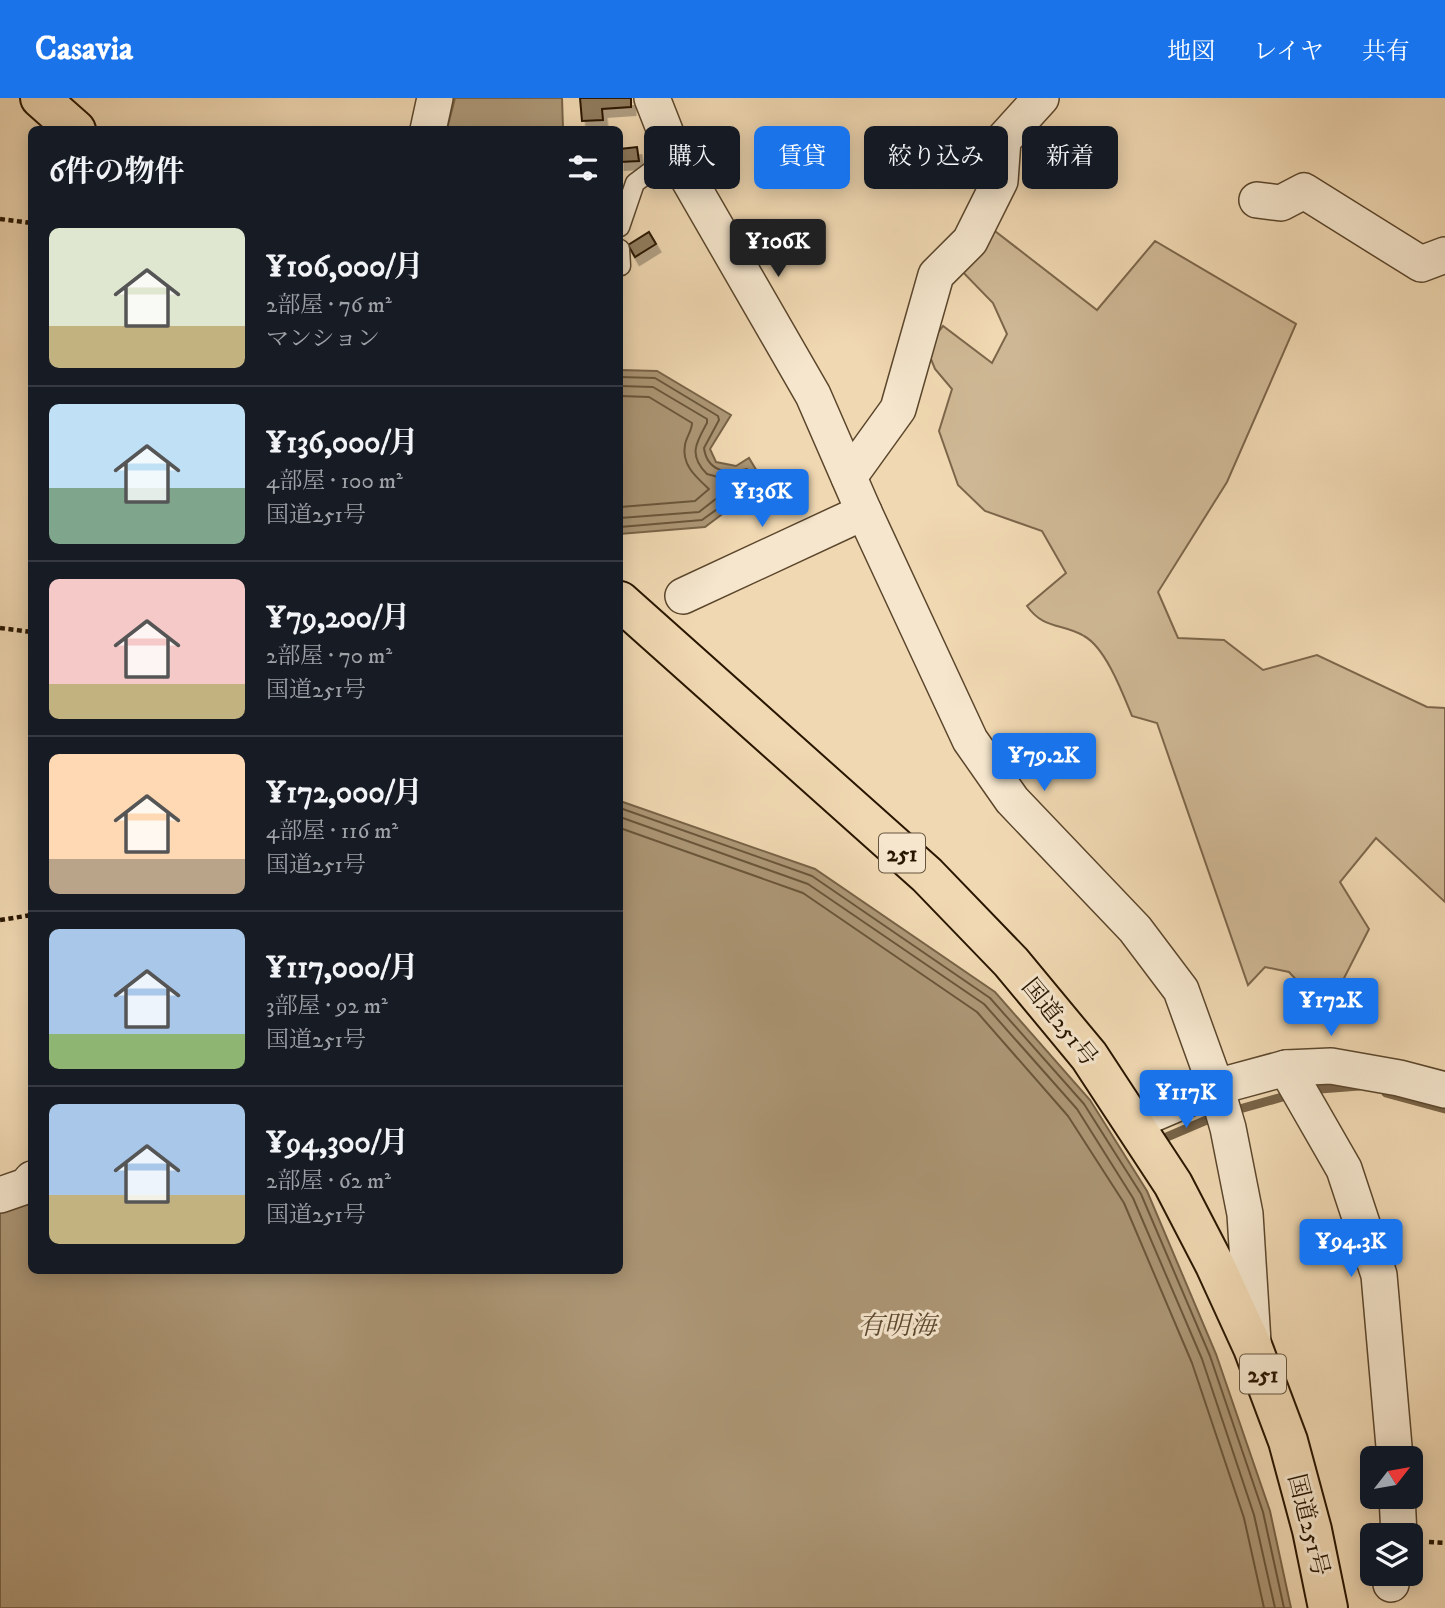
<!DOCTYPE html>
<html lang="ja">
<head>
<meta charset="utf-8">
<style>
  body { margin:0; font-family:"IM FELL DW Pica","Noto Serif JP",serif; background:#20242c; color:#f1f3f6; height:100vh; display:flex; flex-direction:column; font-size:26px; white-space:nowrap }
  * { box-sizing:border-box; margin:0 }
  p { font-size:23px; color:#9ea1a6 }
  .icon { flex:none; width:38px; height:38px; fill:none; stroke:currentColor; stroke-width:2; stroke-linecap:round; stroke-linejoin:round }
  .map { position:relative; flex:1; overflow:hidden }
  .panel { position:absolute; left:28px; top:28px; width:595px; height:1148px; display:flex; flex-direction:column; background:#171b24; border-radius:10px; box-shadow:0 4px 18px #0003 }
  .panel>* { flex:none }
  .guide { position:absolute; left:644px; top:28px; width:665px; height:63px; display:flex; gap:14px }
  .needle { width:46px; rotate:59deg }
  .buttons { position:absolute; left:1360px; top:1348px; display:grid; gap:14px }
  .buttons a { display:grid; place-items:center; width:63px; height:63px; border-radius:10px; background:#171b24; box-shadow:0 4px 18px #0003; font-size:35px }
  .price { position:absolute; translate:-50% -60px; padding:0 16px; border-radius:7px; background:#1a73e8; color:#fff; font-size:23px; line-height:46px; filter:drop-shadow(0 2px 4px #0008) }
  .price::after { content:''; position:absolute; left:50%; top:42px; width:21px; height:16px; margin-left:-10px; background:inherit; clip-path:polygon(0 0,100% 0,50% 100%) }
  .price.active { background:#222; color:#fff }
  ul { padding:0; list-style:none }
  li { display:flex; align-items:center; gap:21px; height:175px; padding:0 21px }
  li+li { border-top:2px solid #363941 }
  li span { display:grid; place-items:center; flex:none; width:196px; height:140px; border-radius:10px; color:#555 }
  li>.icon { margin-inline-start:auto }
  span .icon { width:84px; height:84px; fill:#fffc; stroke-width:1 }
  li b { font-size:30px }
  h2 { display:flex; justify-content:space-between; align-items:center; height:84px; padding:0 21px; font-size:30px }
  .pill { padding:0 24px; border-radius:10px; background:#171b24; box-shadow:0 4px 18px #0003; font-size:24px; line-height:63px }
  .pill.active { background:#1a73e8; color:#fff }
  header { display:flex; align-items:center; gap:42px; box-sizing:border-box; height:98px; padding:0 35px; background:#1a73e8; color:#fff }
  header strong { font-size:33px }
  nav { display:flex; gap:38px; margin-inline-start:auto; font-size:24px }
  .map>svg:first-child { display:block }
  .green { fill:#ceb794; stroke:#7c664a; stroke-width:2 }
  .water { fill:#ac9675; stroke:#786346; stroke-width:2 }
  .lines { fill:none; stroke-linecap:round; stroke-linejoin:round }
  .shore { stroke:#6a563a; stroke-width:2 }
  .stream { stroke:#786346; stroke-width:9 }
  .building { fill:#907b5d; stroke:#291600; stroke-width:2; filter:url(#shadow) }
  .lane-casing { stroke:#5b462c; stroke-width:21 }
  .street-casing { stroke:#5b462c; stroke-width:38 }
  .highway-casing { stroke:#291600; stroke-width:42 }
  .path { stroke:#291600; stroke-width:4.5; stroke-dasharray:5 3.5; stroke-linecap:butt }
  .lane { stroke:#f5e6cd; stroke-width:18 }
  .street { stroke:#f5e6cd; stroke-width:35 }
  .highway { stroke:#f0d8b2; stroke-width:38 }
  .labels { text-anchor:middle; stroke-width:6; stroke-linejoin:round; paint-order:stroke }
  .shield { fill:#f5e6cd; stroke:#66543e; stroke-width:2 }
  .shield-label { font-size:23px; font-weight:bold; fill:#291600 }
  .street-label { font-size:24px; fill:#291600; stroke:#f5e6cd }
  .water-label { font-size:26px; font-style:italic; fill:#5d492f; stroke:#f5e6cd }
</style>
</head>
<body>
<header>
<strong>Casavia</strong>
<nav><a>地図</a><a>レイヤ</a><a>共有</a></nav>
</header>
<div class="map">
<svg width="1445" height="1510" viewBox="0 0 1445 1510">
  <defs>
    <filter id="shadow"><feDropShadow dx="4.5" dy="8" stdDeviation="0" flood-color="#0004"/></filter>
  </defs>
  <rect width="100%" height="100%" fill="#f0d8b2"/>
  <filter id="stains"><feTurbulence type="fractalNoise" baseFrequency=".00286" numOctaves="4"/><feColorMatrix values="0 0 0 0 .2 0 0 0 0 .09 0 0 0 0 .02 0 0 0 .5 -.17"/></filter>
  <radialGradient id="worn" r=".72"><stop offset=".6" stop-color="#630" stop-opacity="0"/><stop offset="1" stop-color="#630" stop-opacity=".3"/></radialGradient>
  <!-- green -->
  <path class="green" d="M991,130L1097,212L1155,143L1296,226L1227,384L1158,494L1178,540L1224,542L1263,572L1317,557L1427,609L1445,610V804L1376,740L1340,784L1369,831L1339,890L1315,902L1289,874L1265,869L1248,887L1157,625L1132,618C1123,596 1106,550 1084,538C1062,525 1044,532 1027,508L1066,475L1042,433L985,413L958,387L939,333L952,291L935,271L926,249L943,228L992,265L1007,236L993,205L955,166Z"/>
  <!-- water -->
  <g class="water">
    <polygon points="455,0 562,0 563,31 447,31"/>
    <polygon points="620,272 657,273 731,317 710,351 716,364 736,368 749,360 764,385 776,380 781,389 737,405 705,429 620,436"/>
    <polygon points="620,703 815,771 995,894 1090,1002 1147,1093 1216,1256 1270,1413 1291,1510 0,1510 0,1109 31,1096 32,1172 620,1172"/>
  </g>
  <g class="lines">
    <!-- shore -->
    <g class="shore">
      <path d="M620,279L655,280L718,318L719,322L704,350C707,373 727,377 747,371L757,388L755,391L734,399L702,422L620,429"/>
      <path d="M620,288L653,289L707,321V325C696,345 688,357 707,376L733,383L735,386L699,414L620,420"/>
      <path d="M620,298L649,299L692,325C692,333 686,339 685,347C681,367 697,380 709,391L695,403L620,409"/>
      <polyline points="620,710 812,778 990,900 1084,1006 1141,1096 1210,1258 1263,1414 1284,1510"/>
      <polyline points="620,719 808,786 984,906 1077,1011 1133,1100 1202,1261 1254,1417 1275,1510"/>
      <polyline points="620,730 803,795 977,914 1068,1018 1124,1105 1192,1265 1244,1420 1264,1510"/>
    </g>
    <!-- stream -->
    <g class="stream">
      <polyline points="1307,992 1359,988"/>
      <polyline points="1386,995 1445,1011"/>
      <polyline points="1229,1014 1293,996"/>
      <polyline points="1155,1044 1216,1018"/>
    </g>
  </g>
  <!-- building -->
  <g class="building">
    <polygon points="580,0 631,0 631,9 602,11 603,22 582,23"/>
    <polygon points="637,49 639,63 620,64 620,51"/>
    <polygon points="649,134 656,146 635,159 628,147"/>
  </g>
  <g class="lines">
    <!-- lane casing -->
    <g class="lane-casing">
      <g id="lane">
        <polyline points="620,129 635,85 674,56"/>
        <polyline points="620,151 621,168 620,168"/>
      </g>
    </g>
    <!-- street casing -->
    <g class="street-casing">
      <g id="street">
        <polyline points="652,0 674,56 813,297 864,414 970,642 1012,702 1135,831 1181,892 1216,989 1228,1030 1245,1116 1253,1244"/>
        <polyline points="428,32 435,0"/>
        <polyline points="1257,102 1281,105 1304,93 1421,166 1445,157"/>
        <polyline points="849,379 898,311 936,177 970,143 1000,83 1003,42 1041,0"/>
        <polyline points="683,498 864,414"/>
        <polyline points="1286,970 1344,1071 1379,1177 1395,1360"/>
        <polyline points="1134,1024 1216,989 1286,970 1331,968 1399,980 1445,992"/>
        <polyline points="0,1097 26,1088 32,1081"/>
        <polyline points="1397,1398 1399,1437"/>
        <polyline points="1391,1486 1393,1475"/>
      </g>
    </g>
    <!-- highway casing -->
    <g class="highway-casing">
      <g id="highway">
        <polyline points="40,0 76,32"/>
        <polyline points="620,503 927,777 1011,864 1089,958 1173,1086 1215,1167 1253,1250 1288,1343 1312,1432 1328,1510"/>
      </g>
    </g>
    <!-- path -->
    <g class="path">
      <polyline points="0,121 32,125"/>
      <polyline points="0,530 32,534"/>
      <polyline points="0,822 32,817"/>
      <polyline points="1429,1444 1445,1445"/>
    </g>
    <!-- lane -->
    <use href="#lane" class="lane"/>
    <!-- street -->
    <use href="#street" class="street"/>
    <!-- highway -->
    <use href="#highway" class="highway"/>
  </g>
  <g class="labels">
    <!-- shield labels -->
    <g class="shield">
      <rect x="879" y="735.5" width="46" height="39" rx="5"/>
      <rect x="1240" y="1256.5" width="46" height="39" rx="5"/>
    </g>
    <g class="shield-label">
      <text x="902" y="763">251</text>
      <text x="1263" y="1284">251</text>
    </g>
    <!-- street labels -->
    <g class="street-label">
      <text transform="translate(1060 924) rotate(51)" y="8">国道251号</text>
      <text transform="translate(1309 1427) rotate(76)" y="8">国道251号</text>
    </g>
    <!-- water labels -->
    <g class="water-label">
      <text x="897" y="1236">有明海</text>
    </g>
  </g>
  <rect width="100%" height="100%" filter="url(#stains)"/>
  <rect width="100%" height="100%" fill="url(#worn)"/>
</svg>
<div class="buttons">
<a><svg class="needle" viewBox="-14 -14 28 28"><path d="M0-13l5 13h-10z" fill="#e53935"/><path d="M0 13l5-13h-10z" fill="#9ea1a6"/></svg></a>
<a><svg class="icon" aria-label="layers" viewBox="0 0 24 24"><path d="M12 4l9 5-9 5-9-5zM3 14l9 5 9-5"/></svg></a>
</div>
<b class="price active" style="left:778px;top:181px">¥106K</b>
<b class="price" style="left:762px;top:431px">¥136K</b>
<b class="price" style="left:1044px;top:695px">¥79.2K</b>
<b class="price" style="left:1331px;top:940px">¥172K</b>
<b class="price" style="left:1186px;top:1032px">¥117K</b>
<b class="price" style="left:1351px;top:1181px">¥94.3K</b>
<div class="guide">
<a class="pill">購入</a>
<a class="pill active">賃貸</a>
<a class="pill">絞り込み</a>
<a class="pill">新着</a>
</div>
<section class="panel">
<h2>6件の物件<svg class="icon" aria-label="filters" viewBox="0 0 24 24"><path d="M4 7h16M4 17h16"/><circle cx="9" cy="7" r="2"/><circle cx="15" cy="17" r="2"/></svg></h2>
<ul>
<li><span style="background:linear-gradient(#dfe7d0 70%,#c2b280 0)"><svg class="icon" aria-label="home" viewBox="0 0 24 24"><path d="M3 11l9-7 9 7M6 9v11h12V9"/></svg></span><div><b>¥106,000/月</b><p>2部屋 · 76 m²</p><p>マンション</p></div></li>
<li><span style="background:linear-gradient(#bfe0f5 60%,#7fa58c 0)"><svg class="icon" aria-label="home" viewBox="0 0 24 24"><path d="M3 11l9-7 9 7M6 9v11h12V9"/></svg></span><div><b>¥136,000/月</b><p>4部屋 · 100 m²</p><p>国道251号</p></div></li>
<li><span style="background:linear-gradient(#f6c9c9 75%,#c2b280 0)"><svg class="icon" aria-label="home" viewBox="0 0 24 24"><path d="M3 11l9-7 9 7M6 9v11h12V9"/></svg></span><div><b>¥79,200/月</b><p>2部屋 · 70 m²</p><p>国道251号</p></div></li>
<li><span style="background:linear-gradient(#ffd9b3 75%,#b9a48a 0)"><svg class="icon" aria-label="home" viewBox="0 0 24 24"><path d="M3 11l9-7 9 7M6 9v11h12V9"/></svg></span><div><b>¥172,000/月</b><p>4部屋 · 116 m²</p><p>国道251号</p></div></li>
<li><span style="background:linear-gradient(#a9c7e8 75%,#8fb573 0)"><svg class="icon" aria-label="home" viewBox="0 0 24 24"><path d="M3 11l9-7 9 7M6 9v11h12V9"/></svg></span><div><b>¥117,000/月</b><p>3部屋 · 92 m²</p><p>国道251号</p></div></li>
<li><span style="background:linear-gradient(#a9c7e8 65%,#c2b280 0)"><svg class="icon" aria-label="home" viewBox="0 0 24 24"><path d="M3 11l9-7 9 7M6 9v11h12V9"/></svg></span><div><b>¥94,300/月</b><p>2部屋 · 62 m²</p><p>国道251号</p></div></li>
</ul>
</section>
</div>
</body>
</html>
